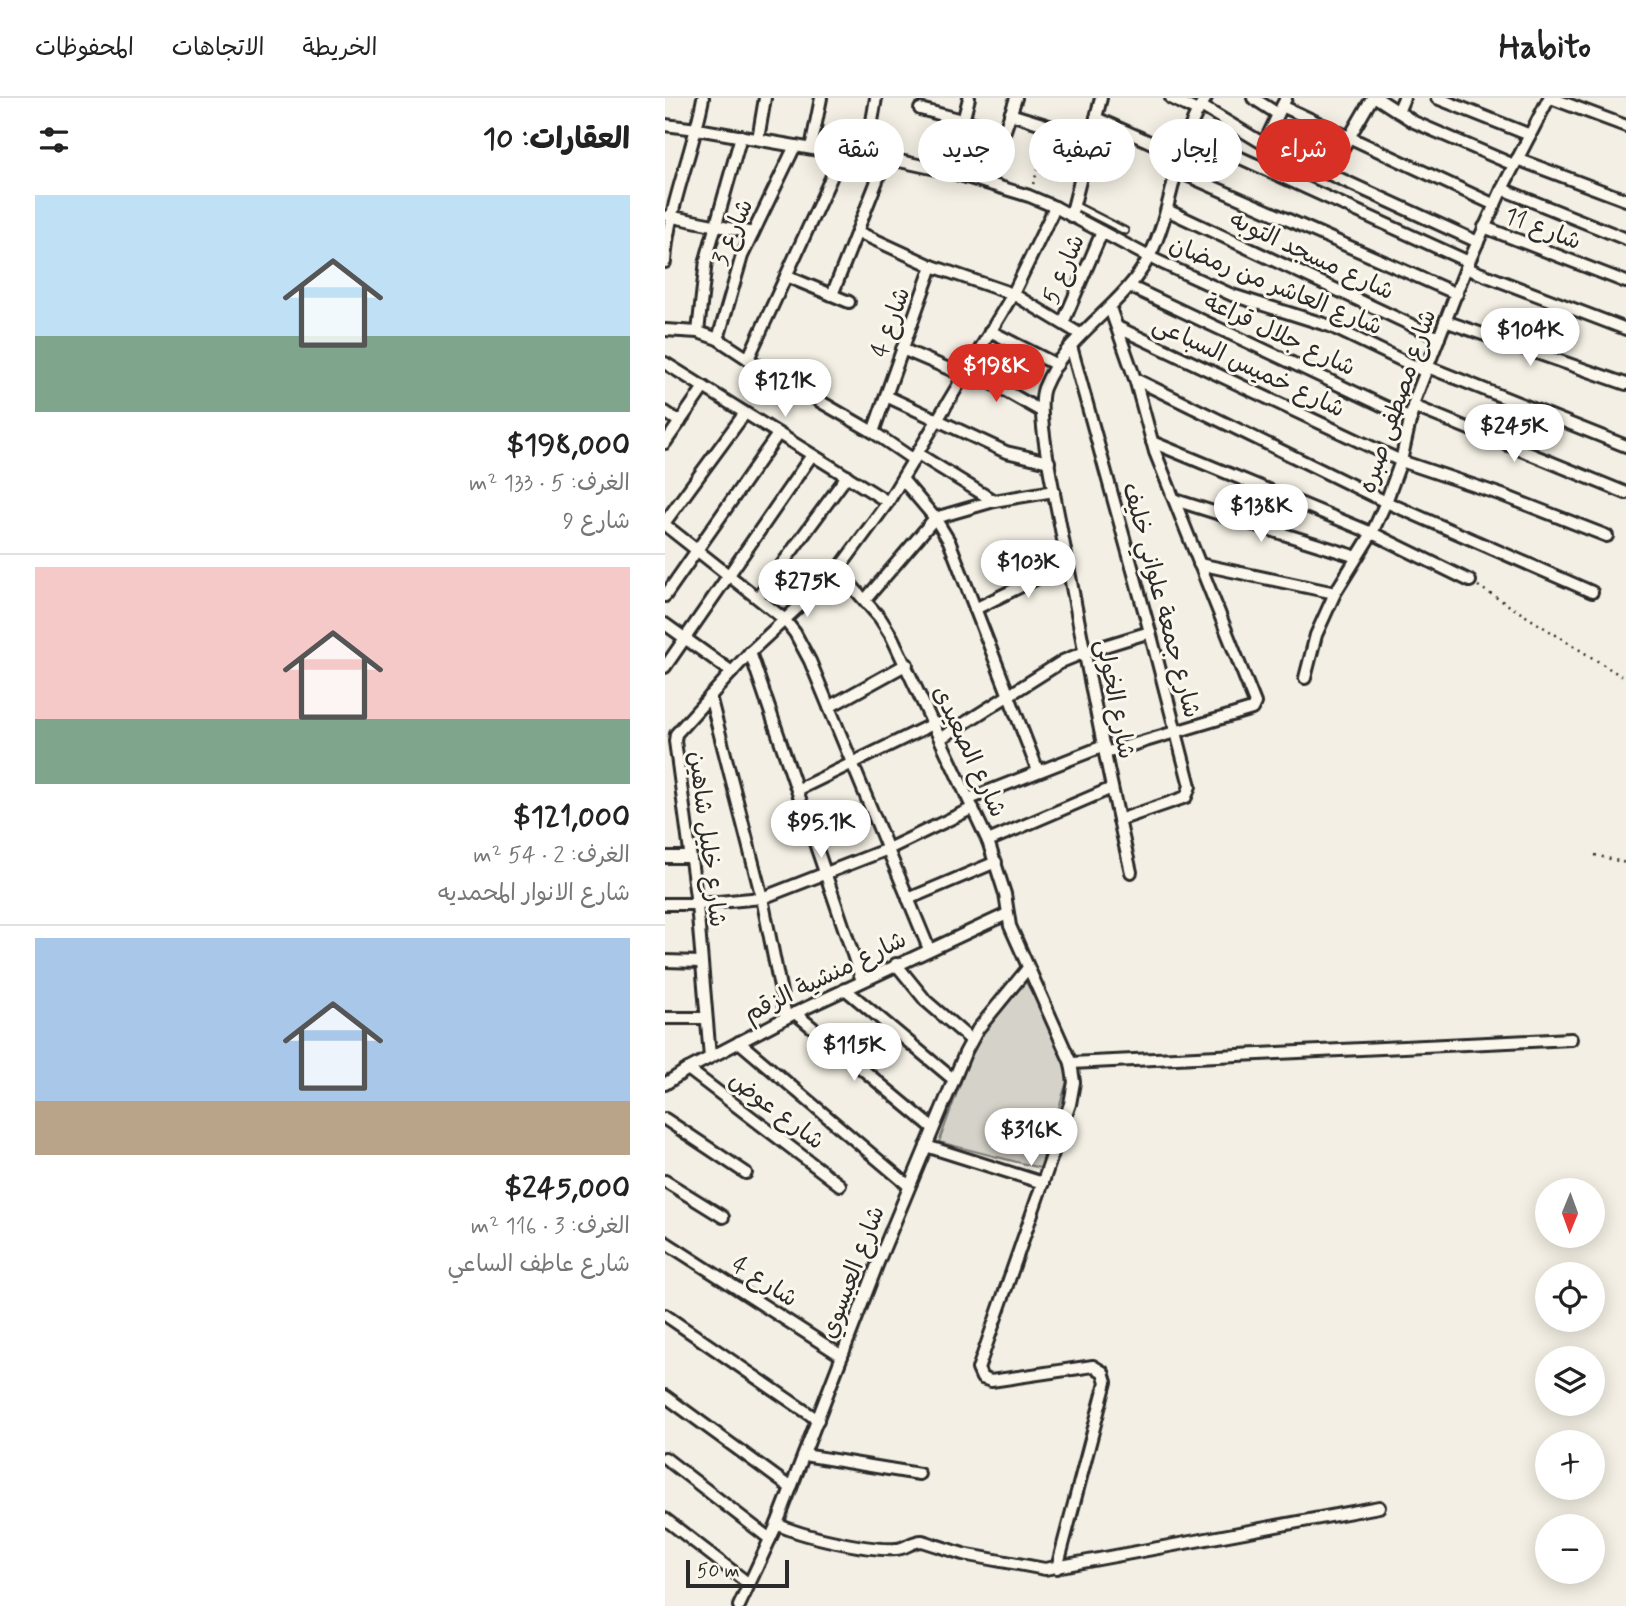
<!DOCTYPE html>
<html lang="ar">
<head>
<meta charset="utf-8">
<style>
  body { margin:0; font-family:Mynerve,"Playpen Sans Arabic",sans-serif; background:#f2f2f2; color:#222; direction:rtl; height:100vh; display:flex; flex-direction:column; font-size:26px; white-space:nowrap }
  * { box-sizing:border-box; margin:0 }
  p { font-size:23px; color:#767676 }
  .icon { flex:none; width:38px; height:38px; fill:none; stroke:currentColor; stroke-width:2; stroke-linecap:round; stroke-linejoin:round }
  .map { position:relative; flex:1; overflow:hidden; direction:ltr }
  .drawer { display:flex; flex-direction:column; background:#fff; width:665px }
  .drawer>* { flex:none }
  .guide { position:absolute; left:21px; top:21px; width:665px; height:63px; direction:rtl; display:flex; gap:14px }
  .needle { width:46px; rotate:181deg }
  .fabs { position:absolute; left:870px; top:1080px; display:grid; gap:14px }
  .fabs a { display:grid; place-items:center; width:70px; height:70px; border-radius:50%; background:#fff; box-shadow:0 4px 18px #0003; font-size:35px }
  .scale { position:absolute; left:21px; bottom:18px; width:103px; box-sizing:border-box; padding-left:7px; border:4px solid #2b2b2b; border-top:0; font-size:19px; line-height:24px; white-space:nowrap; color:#2b2b2b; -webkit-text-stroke:5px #fbf7ec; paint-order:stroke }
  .price { position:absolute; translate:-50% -60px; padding:0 16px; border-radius:24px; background:#fff; color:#222; font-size:23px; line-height:46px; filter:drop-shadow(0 2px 4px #0008) }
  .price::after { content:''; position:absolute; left:50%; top:42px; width:21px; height:16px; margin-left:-10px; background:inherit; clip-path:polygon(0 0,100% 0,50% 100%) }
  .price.on { background:#d93025; color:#fff }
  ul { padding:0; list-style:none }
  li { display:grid; align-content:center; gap:14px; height:371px; padding:0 35px }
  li+li { border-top:2px solid #e0e0e0 }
  li span { display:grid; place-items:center; height:217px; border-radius:0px; color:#555 }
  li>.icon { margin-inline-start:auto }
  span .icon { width:126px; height:126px; fill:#fffc; stroke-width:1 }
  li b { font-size:30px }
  h2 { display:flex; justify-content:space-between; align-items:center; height:84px; padding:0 35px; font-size:30px }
  .pill { padding:0 24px; border-radius:32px; background:#fff; box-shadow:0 4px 18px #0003; font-size:24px; line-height:63px }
  .pill.on { background:#d93025; color:#fff }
  header { display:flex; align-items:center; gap:42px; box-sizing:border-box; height:98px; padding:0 35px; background:#fff; border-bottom:2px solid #e0e0e0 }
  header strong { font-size:33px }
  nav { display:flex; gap:38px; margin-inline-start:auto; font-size:24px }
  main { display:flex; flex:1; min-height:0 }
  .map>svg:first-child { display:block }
  .green { fill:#d5d2c9; stroke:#807e7a; stroke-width:2 }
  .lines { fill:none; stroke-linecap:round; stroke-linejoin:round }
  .lane-casing { stroke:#2b2b2b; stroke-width:10 }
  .street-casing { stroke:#2b2b2b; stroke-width:16 }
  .path { stroke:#2b2b2b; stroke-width:2.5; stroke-dasharray:2 5; stroke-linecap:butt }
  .lane { stroke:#fbf7ec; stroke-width:5 }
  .street { stroke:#fbf7ec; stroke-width:10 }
  .labels { text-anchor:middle; stroke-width:6; stroke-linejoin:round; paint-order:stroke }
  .street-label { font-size:24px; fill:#2b2b2b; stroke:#fbf7ec }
</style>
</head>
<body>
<header>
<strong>Habito</strong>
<nav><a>الخريطة</a><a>الاتجاهات</a><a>المحفوظات</a></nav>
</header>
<main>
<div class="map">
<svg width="961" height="1508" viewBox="0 0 961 1508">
  <rect width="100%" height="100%" fill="#f3efe4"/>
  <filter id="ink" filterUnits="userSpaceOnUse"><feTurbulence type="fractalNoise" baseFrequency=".0143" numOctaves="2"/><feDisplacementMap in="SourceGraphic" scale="14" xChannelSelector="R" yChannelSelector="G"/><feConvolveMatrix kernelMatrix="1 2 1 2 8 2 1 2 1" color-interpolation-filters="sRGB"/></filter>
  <g filter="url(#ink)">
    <!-- green -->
    <polygon class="green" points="359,881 380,918 400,962 403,980 375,1070 274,1044 311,943"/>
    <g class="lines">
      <!-- lane casing -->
      <g class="lane-casing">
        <polyline id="lane" points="409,107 460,133"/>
      </g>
      <!-- street casing -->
      <g class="street-casing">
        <g id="street">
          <polyline points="506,0 532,13"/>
          <polyline points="588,0 613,16"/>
          <polyline points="712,0 749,24 849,67"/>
          <polyline points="772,0 865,37"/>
          <polyline points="886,0 961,28"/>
          <polyline points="536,8 599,46 813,144"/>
          <polyline points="617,8 830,107"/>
          <polyline points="255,11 339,33"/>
          <polyline points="733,14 739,0"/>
          <polyline points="345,16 426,41"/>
          <polyline points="431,20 516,58"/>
          <polyline points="0,27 32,31 177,56 221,60 285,74 364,98 390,109 484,159 567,197 665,228 761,274"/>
          <polyline points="523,36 804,164"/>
          <polyline points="93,41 100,0"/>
          <polyline points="599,46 621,0"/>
          <polyline points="146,50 156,0"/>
          <polyline points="201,58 211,0"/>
          <polyline points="852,61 961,102"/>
          <polyline points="512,73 792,196"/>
          <polyline points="285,74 304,0"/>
          <polyline points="663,76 707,0"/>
          <polyline points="322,85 351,0"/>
          <polyline points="837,91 961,141"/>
          <polyline points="502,112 774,240"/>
          <polyline points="3,118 88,135"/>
          <polyline points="406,118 436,0"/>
          <polyline points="819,129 961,184"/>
          <polyline points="193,134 267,168 348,196 415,236"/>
          <path d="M0,164C3,108 28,55 38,0"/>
          <polyline points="801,170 961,231"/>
          <polyline points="121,178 184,204"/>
          <polyline points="466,189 746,321"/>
          <polyline points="167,197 221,60"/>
          <polyline points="780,223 961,286"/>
          <polyline points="398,225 437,134"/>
          <polyline points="452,229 736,363 837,397 942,438"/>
          <polyline points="0,232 33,234 53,241 97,270 208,334 249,362"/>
          <polyline points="325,233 392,267"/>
          <polyline points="33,234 41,162 76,38"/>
          <polyline points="53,241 77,158 130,48"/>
          <polyline points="406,248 485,534 525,688 521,699 454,722"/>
          <polyline points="237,251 298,277"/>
          <polyline points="83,261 177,56"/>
          <polyline points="0,265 223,404"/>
          <polyline points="763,269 961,348"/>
          <polyline points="302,271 376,313"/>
          <polyline points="470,281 721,404 927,494"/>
          <polyline points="221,298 341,354 384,364"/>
          <polyline points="748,308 961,395"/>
          <polyline points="0,314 15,324"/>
          <polyline points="208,334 267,168"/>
          <polyline points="487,344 707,435 805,483"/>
          <polyline points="0,345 39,289"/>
          <polyline points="253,356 329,403"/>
          <polyline points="237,381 270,420 284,443 373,673"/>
          <polyline points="510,402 692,459"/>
          <polyline points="0,424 80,315"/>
          <polyline points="0,427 119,521 130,535 145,563 264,851"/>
          <polyline points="534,466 670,495"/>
          <polyline points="173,472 215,520 227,539 323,743 340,796 345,828 406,965 409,984 405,1006 313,1271 317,1280 326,1283 428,1268 438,1274 441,1284 392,1470"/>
          <polyline points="0,498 113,336"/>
          <polyline points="93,499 182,378"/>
          <polyline points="200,502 270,420 329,403 389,393"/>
          <polyline points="310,511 403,465"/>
          <polyline points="0,526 67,574"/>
          <polyline points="85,554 197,883"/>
          <polyline points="0,569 147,357"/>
          <polyline points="640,580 651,537 670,495 707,435 721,404 736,363 750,301 801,170 837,91 884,0"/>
          <polyline points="45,598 97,800 121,919"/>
          <polyline points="164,609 242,566"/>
          <polyline points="276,640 398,563 420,554 485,534"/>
          <polyline points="440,655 587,611 590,605 490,354 470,281 445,210"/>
          <polyline points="134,691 270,625"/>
          <polyline points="304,701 439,648"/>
          <polyline points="323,743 447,690"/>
          <polyline points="0,759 25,759"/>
          <path d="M466,774C439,659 417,542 395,426C390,398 370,314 379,290C401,235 457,211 484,159C510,109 508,47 541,0"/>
          <polyline points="243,801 331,764"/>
          <polyline points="0,806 32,806 97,800 223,751 308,710"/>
          <polyline points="0,863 36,864"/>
          <polyline points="231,866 261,903 306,942"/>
          <polyline points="180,891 288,981"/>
          <polyline points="130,915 268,1030"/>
          <polyline points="0,920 41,920"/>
          <polyline points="74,944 244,1088"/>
          <polyline points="45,959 32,806 10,643 11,636 85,554 173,472 223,404 348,196 390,109"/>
          <polyline points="406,965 906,941"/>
          <polyline points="23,971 175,1087"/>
          <polyline points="0,986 23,971 130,915 342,816"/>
          <polyline points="0,1021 81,1075"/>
          <polyline points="261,1048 378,1085"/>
          <polyline points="0,1083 58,1119"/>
          <polyline points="0,1144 177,1258"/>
          <polyline points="0,1217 153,1322"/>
          <polyline points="0,1298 126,1390"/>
          <polyline points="139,1357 254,1376"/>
          <polyline points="0,1360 105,1441"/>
          <polyline points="0,1421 84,1486"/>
          <path d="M112,1426C135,1438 204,1453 231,1451C240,1451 247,1443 257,1443L298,1456L380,1471L714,1409"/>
          <polyline points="74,1508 112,1426 214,1162 300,955 313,931 363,870"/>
        </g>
      </g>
      <!-- path -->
      <g class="path">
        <polyline points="368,86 384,40"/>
        <polyline points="813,488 961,581"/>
        <polyline points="930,757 961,765"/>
      </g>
      <!-- lane -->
      <use href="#lane" class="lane"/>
      <!-- street -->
      <use href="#street" class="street"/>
    </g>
  </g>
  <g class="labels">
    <!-- street labels -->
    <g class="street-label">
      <text transform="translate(878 130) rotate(21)" y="8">شارع 11</text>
      <text transform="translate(67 134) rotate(-67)" y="8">شارع 3</text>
      <text transform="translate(647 157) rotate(25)" y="8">شارع مسجد التوبه</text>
      <text transform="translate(398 171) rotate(-67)" y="8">شارع 5</text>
      <text transform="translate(611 187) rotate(22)" y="8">شارع العاشر من رمضان</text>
      <text transform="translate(225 224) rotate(-70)" y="8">شارع 4</text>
      <text transform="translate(615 236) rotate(25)" y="8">شارع جلال قراعة</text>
      <text transform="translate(584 268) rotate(25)" y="8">شارع خميس السباعى</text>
      <text transform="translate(732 303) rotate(-71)" y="8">شارع مصطفى صبره</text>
      <text transform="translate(497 502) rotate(75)" y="8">شارع جمعة علواني خليف</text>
      <text transform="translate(451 601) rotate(79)" y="8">شارع الخولى</text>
      <text transform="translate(305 653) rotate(65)" y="8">شارع الصعيدى</text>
      <text transform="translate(43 741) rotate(83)" y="8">شارع خليل شاهين</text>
      <text transform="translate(160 878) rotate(-26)" y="8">شارع منشية الزقم</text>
      <text transform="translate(112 1012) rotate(37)" y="8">شارع عوض</text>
      <text transform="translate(187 1174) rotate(-69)" y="8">شارع العيسوي</text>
      <text transform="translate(100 1183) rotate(33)" y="8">شارع 4</text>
    </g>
  </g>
</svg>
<div class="fabs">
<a><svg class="needle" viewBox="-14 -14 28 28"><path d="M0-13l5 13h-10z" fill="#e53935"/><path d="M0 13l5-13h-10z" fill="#767676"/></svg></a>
<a><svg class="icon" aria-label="locate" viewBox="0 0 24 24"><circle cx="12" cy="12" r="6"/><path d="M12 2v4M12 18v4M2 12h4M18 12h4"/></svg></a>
<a><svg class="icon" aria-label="layers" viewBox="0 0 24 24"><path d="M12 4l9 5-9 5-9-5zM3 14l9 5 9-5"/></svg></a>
<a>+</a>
<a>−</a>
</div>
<div class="scale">50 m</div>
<b class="price" style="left:865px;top:270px">$104K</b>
<b class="price on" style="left:331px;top:306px">$198K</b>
<b class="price" style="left:120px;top:321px">$121K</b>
<b class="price" style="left:849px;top:366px">$245K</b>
<b class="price" style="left:596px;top:446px">$138K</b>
<b class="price" style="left:363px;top:502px">$103K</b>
<b class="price" style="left:142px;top:521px">$275K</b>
<b class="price" style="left:156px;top:762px">$95.1K</b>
<b class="price" style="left:189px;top:985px">$115K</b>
<b class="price" style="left:366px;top:1070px">$316K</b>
<div class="guide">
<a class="pill on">شراء</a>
<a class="pill">إيجار</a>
<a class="pill">تصفية</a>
<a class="pill">جديد</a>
<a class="pill">شقة</a>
</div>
</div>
<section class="drawer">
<h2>العقارات: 10<svg class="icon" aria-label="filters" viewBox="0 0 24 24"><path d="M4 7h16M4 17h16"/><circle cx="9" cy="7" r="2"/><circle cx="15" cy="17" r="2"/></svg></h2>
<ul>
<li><span style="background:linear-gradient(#bfe0f5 65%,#7fa58c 0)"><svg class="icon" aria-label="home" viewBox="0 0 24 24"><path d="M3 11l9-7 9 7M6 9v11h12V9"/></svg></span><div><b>$198,000</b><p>الغرف: 5 · 133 m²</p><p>شارع 9</p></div></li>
<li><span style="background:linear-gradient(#f6c9c9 70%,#7fa58c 0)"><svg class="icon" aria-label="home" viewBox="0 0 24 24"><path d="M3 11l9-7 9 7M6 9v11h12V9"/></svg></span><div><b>$121,000</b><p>الغرف: 2 · 54 m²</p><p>شارع الانوار المحمديه</p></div></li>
<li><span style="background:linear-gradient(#a9c7e8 75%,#b9a48a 0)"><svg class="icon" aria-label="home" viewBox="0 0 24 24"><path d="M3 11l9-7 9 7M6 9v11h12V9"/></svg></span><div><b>$245,000</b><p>الغرف: 3 · 116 m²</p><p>شارع عاطف الساعي</p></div></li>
</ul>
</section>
</main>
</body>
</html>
